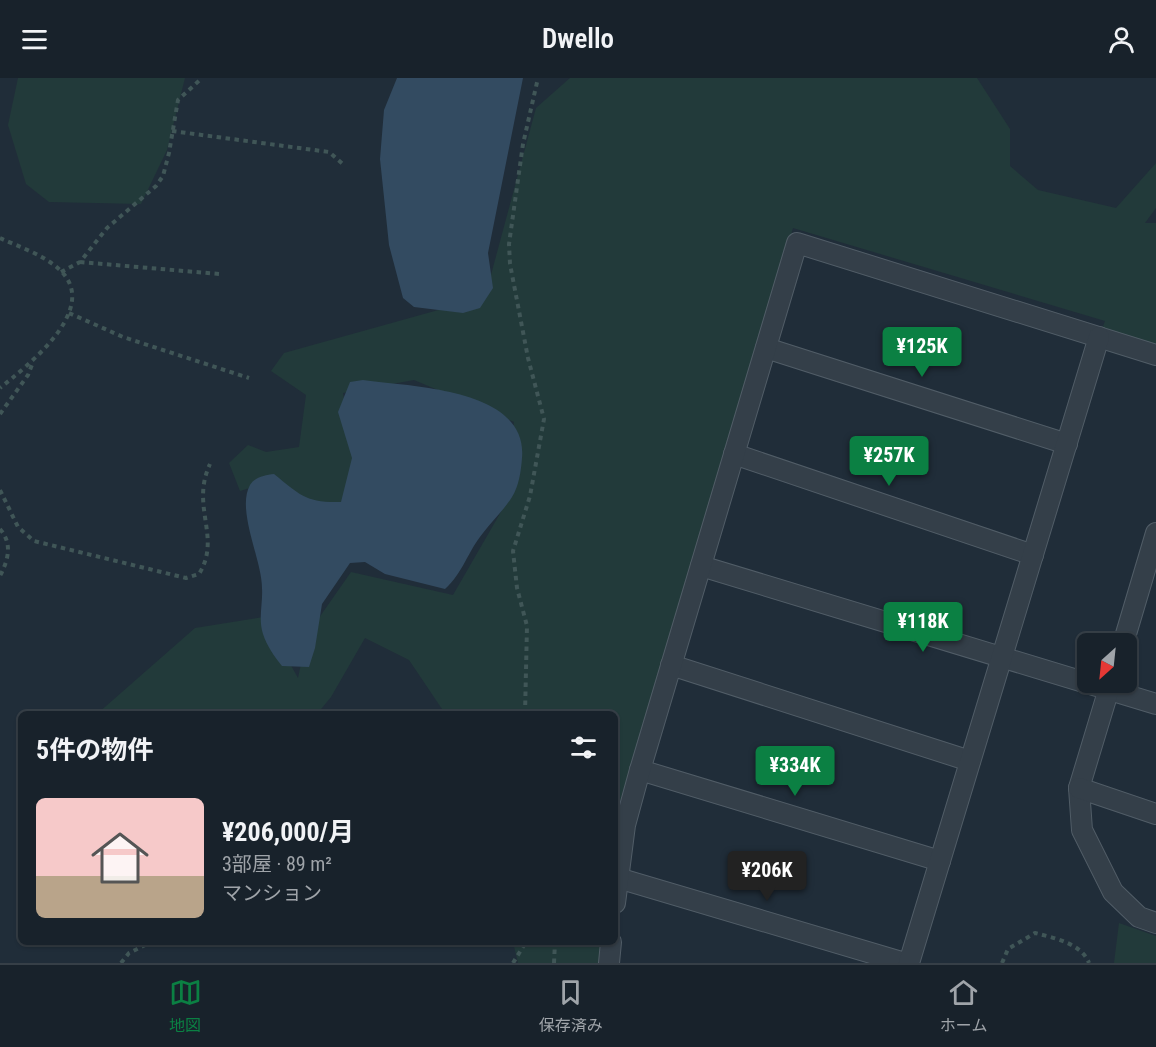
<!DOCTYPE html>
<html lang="ja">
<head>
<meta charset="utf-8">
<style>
  body { margin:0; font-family:"Roboto Condensed","Noto Sans JP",sans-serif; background:#212a33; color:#f1f3f6; height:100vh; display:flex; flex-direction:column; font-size:22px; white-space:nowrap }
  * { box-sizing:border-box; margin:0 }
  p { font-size:20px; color:#9fa4a9 }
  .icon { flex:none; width:33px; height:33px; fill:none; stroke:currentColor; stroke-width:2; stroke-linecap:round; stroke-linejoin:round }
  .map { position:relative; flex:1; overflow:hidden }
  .side { position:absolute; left:18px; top:633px; width:600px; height:234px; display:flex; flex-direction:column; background:#18222b; border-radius:9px; box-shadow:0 2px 4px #0004,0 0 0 2px #363f47 }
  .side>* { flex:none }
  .needle { width:39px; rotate:207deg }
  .controls { position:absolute; left:1077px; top:555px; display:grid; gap:12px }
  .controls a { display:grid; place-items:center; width:60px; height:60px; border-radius:9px; background:#18222b; box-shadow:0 2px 4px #0004,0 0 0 2px #363f47; font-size:30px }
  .price { position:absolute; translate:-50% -51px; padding:0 14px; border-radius:6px; background:#0b8043; color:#fff; font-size:20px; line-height:39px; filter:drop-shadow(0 2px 3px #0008) }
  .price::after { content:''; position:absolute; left:50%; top:36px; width:18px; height:14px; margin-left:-9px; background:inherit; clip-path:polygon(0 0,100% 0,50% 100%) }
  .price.selected { background:#222; color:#fff }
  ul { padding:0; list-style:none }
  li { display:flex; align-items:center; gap:18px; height:150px; padding:0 18px }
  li+li { border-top:2px solid #363f47 }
  li span { display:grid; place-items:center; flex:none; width:168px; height:120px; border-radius:9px; color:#555 }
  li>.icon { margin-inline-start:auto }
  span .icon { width:72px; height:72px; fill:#fffc; stroke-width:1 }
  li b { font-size:26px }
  h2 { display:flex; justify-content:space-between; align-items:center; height:72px; padding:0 18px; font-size:26px }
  header { display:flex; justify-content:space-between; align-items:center; height:78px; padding:0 18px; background:#18222b; font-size:27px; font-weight:600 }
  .tab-bar { display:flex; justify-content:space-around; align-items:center; height:84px; border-top:2px solid #363f47; background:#18222b; font-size:16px; color:#9fa4a9 }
  .tab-bar a { display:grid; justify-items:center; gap:3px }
  .tab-bar .selected { color:#0b8043 }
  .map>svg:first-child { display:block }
  .green { fill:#223a3a }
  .water { fill:#334b61 }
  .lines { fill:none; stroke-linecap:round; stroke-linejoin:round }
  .minor-casing { stroke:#515d67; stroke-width:22 }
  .path { stroke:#405657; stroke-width:4; stroke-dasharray:4.5 4.5; stroke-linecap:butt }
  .minor { stroke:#343f49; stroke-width:20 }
</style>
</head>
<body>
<header><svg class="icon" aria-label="menu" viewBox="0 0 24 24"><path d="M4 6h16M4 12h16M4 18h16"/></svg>Dwello<svg class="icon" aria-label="person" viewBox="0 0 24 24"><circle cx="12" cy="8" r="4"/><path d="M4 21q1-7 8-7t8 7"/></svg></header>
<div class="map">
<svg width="1156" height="885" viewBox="0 0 1156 885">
  <rect width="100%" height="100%" fill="#202d39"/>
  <!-- green -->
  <g class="green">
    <polygon points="18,0 185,0 167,72 141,126 49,124 26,106 8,47"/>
    <polygon points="570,0 977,0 1010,51 1010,88 1038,112 1116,130 1156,85 1156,130 1145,145 1156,145 1156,277 1099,259 1105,243 793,150 615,740 615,636 438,636 442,631 409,582 365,560 331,619 317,636 97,636 195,550 264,539 298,600 307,557 351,494 453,517 502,432 514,344 414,302 343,315 355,380 342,429 302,426 269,404 240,413 229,385 248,367 266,374 299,369 306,317 271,293 284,275 485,219 536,30"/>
    <polygon points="1119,845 1156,858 1156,885 1114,885"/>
    <polygon points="513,864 601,864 599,885 518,885"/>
  </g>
  <!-- water -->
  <g class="water">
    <polygon points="397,0 523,0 488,175 493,210 480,230 463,235 414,229 403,220 389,167 380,81 384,32"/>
    <path d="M363,302C412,309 528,310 522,380C521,393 519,408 512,419C504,432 492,443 483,455C468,473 463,495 445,511L385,496L365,484L350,485L322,526L315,570L309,589L282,588C274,578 267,568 263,556C258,540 263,526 262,510C262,482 236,432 250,407C255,399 265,397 274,396C300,417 306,425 341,424L352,380L338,334L350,304Z"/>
  </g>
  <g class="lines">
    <!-- minor casing -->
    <g class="minor-casing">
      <g id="minor">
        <polyline points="766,270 1067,366"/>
        <polyline points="734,376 1033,477"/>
        <polyline points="701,488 1156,626"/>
        <polyline points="1123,566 1156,455"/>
        <polyline points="671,587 970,683"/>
        <polyline points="1111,604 1079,710 1082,752 1113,814 1139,839 1156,845"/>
        <polyline points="640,692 940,783"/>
        <polyline points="1079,710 1156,736"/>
        <polyline points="618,800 905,885"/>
        <polyline points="615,825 625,747 640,692 797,165 1156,277"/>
        <polyline points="609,885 611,864"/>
        <polyline points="909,885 1099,259"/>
      </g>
    </g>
    <!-- path -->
    <g class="path">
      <polyline points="172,53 329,74 344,87"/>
      <path d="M0,160C19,169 45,177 61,193C100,232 27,288 0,310"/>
      <polyline points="80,184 219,196"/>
      <polyline points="61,194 80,184 107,150 156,108 163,98 169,75 178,22 202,0"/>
      <polyline points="69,235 123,259 249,300"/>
      <polyline points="0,336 28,297 33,284"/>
      <path d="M0,412L18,449L34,463L186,500L199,496C222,459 190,429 210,386"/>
      <path d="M0,451C13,466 8,482 0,498"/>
      <polyline points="525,636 527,548 517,510 513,473 530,418 544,341 528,280 510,186 509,166 523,66 538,0"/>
      <polyline points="121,885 129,875 151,864"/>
      <polyline points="513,885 526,864"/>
      <polyline points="554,885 555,864"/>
      <path d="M1002,885L1008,871L1035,855C1054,860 1081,865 1089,885"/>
    </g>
    <!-- minor -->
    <use href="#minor" class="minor"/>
  </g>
</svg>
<div class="controls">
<a><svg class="needle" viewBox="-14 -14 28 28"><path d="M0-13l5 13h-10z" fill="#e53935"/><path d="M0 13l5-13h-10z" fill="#9fa4a9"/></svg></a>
</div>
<b class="price" style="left:922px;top:300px">¥125K</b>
<b class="price" style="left:889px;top:409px">¥257K</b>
<b class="price" style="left:923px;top:575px">¥118K</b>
<b class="price" style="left:795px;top:719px">¥334K</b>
<b class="price selected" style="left:767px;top:824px">¥206K</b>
<section class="side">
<h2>5件の物件<svg class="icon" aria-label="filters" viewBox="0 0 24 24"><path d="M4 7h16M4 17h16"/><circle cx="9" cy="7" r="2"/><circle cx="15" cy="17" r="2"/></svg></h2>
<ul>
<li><span style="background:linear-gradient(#f6c9c9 65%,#b9a48a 0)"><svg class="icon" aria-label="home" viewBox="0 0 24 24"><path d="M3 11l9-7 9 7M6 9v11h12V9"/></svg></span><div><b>¥206,000/月</b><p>3部屋 · 89 m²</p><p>マンション</p></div></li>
</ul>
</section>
</div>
<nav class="tab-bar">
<a class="selected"><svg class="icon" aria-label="map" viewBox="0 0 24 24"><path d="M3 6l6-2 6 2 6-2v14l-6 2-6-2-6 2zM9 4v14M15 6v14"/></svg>地図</a>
<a><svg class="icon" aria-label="saved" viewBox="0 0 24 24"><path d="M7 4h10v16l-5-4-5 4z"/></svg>保存済み</a>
<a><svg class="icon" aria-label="home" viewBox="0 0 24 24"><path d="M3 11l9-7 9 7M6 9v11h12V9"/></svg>ホーム</a>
</nav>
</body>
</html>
